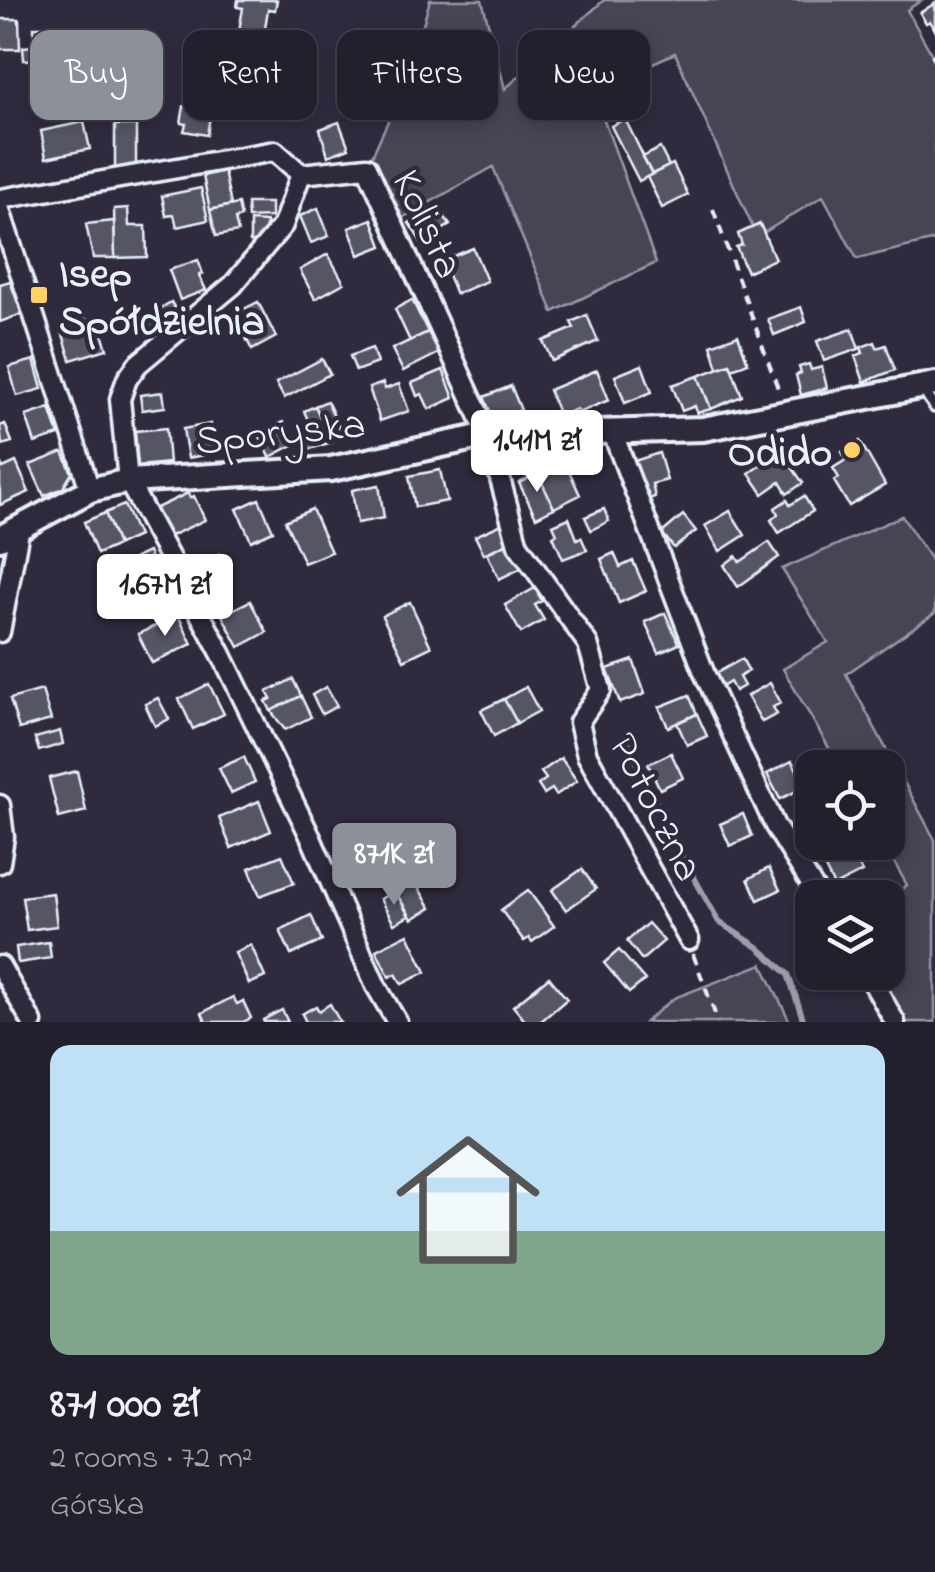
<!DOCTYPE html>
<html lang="en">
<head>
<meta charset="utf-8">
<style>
  body { margin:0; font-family:"Indie Flower",sans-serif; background:#2b2836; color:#f1f3f6; height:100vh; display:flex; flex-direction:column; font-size:38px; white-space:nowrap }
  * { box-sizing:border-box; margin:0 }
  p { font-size:32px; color:#a3a3aa }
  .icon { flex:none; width:55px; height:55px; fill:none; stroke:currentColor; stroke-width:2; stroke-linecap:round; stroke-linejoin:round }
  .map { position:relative; height:1022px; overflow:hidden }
  .details { display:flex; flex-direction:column; background:#23202e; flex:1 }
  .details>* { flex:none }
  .top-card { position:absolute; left:30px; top:30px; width:875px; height:90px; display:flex; gap:20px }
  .controls { position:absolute; left:795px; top:750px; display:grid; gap:20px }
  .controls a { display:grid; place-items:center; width:110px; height:110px; border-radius:20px; background:#23202e; box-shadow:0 5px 15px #0003,0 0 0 2px #403e4a; font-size:50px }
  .price { position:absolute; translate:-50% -85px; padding:0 22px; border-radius:10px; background:#fff; color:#222; font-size:32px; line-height:65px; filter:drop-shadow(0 2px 5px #0008) }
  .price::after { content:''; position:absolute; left:50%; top:60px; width:30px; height:22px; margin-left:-15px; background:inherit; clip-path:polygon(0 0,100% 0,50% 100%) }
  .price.on { background:#8c9099; color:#fff }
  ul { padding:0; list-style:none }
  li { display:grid; align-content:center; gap:20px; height:530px; padding:0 50px }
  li+li { border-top:2px solid #403e4a }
  li span { display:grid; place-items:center; height:310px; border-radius:20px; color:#555 }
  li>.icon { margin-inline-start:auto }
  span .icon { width:180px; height:180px; fill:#fffc; stroke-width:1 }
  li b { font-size:42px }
  .pill { padding:0 35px; border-radius:20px; background:#23202e; box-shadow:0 5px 15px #0003,0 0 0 2px #403e4a; font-size:35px; line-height:90px }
  .pill.on { background:#8c9099; color:#fff }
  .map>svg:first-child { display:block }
  .green { fill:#464455; stroke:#979aa6; stroke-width:2.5 }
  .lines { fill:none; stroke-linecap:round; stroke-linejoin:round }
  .stream { stroke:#9c9fab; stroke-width:6 }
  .building { fill:#575565; stroke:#e8f1f8; stroke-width:2.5 }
  .service-casing { stroke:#e8f1f8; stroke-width:16 }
  .minor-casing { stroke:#e8f1f8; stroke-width:25 }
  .tertiary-casing { stroke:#e8f1f8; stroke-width:30 }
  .path { stroke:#e8f1f8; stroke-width:4; stroke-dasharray:10 8; stroke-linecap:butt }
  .service { stroke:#2f2a3d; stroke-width:9 }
  .minor { stroke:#2f2a3d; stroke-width:18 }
  .tertiary { stroke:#2f2a3d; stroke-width:22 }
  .poi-dot { fill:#ffd166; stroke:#2f2a3d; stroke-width:4 }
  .labels { text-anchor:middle; stroke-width:9; stroke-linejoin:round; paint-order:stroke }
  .street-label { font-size:42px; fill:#e8f1f8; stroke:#2f2a3d }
  .poi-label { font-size:42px; font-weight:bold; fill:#e8f1f8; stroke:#2f2a3d; text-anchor:start }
</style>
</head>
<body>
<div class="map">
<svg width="935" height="1022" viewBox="0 0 935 1022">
  <rect width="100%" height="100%" fill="#2f2a3d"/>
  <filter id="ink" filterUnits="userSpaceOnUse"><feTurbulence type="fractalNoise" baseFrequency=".01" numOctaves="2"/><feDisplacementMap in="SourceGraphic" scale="20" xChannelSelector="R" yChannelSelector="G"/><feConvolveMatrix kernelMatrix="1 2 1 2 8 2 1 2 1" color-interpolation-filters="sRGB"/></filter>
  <g filter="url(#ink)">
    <!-- green -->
    <g class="green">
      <polygon points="430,0 482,0 505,89 604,0 922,0 907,10 935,60 935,240 857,259 823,196 757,237 675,53 593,90 656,263 553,312 493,167 393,223 367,167 409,75"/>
      <polygon points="902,516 935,566 935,613 846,674 935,840 935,1022 895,1022 867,973 888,972 888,900 907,885 883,843 888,842 888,768 840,767 783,669 828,642 782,569"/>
      <polygon points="762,964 790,1022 645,1022 674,998"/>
    </g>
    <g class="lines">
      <!-- stream -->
      <polyline class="stream" points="626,738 673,840 719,922 758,947 788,974 804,1022"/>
    </g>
    <!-- building -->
    <g class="building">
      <polygon points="238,0 277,0 275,10 268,9 264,35 239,31 243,8 237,7"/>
      <polygon points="935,3 935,30 930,21 926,23 920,13"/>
      <polygon points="0,19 19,19 20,49 0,49"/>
      <polygon points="34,27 51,27 52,59 24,60 23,47 34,46"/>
      <polygon points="111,33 135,36 131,65 107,62"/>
      <polygon points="198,50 227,55 222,82 216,81 207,135 184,131 186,124 181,123 184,106 189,106 191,94 186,94 189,76 194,77"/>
      <polygon points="237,51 267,55 264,79 234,75"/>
      <polygon points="349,70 385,73 382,106 346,102"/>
      <polygon points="234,75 264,79 262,113 230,110"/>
      <polygon points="625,119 652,174 639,181 611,126"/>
      <polygon points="84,122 90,149 46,158 41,131"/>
      <polygon points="339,122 349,148 328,156 320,129"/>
      <rect x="115" y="125" width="21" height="45"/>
      <polygon points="660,148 669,166 652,174 643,157"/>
      <polygon points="673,164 688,195 662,208 647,177"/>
      <polygon points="224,171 231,205 210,210 203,176"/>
      <polygon points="201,188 208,220 177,227 174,215 166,216 162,196"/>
      <polygon points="247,203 271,203 271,217 248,218"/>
      <polygon points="238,204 241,217 235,219 238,232 216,236 210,210"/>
      <polygon points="128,208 129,226 146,226 147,257 115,258 114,209"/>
      <polygon points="318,208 329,236 311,243 300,216"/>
      <polygon points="426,212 433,222 444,216 450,225 437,233 440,238 425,248 409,223"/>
      <polygon points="372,219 382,246 359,255 349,228"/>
      <polygon points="114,221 115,258 93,258 86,224"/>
      <polygon points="250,221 266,222 266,242 250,242"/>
      <polygon points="760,224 775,259 747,272 736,247 742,245 738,234"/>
      <polygon points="473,248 487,281 456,294 442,261"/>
      <polygon points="328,254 344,283 315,299 300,270"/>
      <polygon points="198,260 203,274 199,275 206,290 180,300 169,270"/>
      <polygon points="10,281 22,314 0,322 0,284"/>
      <polygon points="412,300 428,332 410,341 395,309"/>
      <polygon points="171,302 183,322 153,341 141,320"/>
      <polygon points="258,302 276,337 252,350 237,320 245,316 242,310"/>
      <polygon points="801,307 806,322 774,335 768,319"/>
      <polygon points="587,315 598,341 552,361 543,341 574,328 571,322"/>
      <polygon points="84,317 85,321 97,317 107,349 71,360 61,328 77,323 75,320"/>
      <polygon points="852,329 859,349 824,361 817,341"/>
      <polygon points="428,332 439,353 403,371 392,349"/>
      <polygon points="738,335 748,363 732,369 730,364 718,368 711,345"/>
      <polygon points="875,342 877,348 886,345 895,370 864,382 855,356 863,353 861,347"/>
      <polygon points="372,348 377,363 356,371 350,356"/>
      <polygon points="322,359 330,374 284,398 276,383"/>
      <polygon points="34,360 42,389 17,396 9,367"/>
      <polygon points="730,364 742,396 711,409 698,376"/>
      <polygon points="809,364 811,370 822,367 827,388 801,395 796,375 801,373 799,367"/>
      <polygon points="642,365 652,392 625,403 615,376"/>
      <polygon points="443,370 454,398 429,409 422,394 417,396 412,383"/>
      <polygon points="597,370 609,400 578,413 577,409 559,416 549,390"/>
      <polygon points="698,376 711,409 697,413 695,406 682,411 672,385"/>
      <polygon points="383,383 385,389 399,384 409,411 380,421 369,388"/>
      <polygon points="511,386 521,410 494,421 484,397"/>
      <polygon points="163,392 165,407 142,410 140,395"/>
      <polygon points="327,401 342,433 330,439 315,406"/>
      <polygon points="315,406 332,442 310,449 299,426 309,422 304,411"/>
      <polygon points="50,408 59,435 35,443 26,416"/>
      <polygon points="284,422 295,444 270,457 259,434"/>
      <polygon points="5,424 12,442 2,445 0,426"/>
      <polygon points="210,424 215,453 188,458 183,429"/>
      <polygon points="166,428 169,463 138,466 135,431"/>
      <polygon points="860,441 885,485 849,506 834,481 839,478 833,468 846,460 842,452"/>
      <polygon points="781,451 803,483 787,494 780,482 763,494 749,473"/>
      <polygon points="63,452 72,473 63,488 44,496 30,465"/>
      <polygon points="659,453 667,480 652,484 655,497 643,501 631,462"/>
      <polygon points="0,462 3,468 16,462 29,492 0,505"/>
      <polygon points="566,464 580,495 554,508 539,477"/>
      <polygon points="440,470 447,501 415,507 409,476"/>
      <polygon points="538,474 554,508 536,517 519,483"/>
      <polygon points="379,485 384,518 357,523 352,490"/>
      <polygon points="188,493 190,498 194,496 205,520 166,538 152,510"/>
      <polygon points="804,496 813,511 779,533 771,520 778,514 775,508 787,500 790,505"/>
      <polygon points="259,499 273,531 251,541 237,509"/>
      <polygon points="124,505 138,536 118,545 105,513"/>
      <polygon points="312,509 331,552 304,563 285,521"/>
      <polygon points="604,509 609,521 591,530 585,517"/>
      <polygon points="730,511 745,535 720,551 705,526"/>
      <polygon points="105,513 118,545 97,554 84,522"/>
      <polygon points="683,515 696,531 674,548 662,533"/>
      <polygon points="569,518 577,539 581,537 587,550 563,559 553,536 557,534 553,525"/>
      <polygon points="502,524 510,542 484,554 475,536"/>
      <polygon points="510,542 522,568 499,579 487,553"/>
      <polygon points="769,542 779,557 738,587 724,565 736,556 740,562"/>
      <polygon points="148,552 162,584 130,598 116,567"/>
      <polygon points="614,553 620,567 633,561 646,591 619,603 601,559"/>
      <polygon points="219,554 231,579 207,590 195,566"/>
      <polygon points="535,588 542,601 535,605 544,620 521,633 505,605"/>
      <polygon points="250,601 267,632 239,647 222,615"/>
      <polygon points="410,602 431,647 404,660 382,616"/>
      <polygon points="665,613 679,644 659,653 645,622"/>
      <polygon points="178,615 192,644 152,663 138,634"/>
      <polygon points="742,659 749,671 739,677 744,686 735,691 730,682 722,687 715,674"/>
      <polygon points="633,660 645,694 620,703 607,669"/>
      <polygon points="293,679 301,696 271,711 266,701 271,699 267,692"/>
      <polygon points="770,683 781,703 773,707 777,714 762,722 747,696"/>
      <polygon points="209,684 224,714 193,729 179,699"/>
      <polygon points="326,687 337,706 322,714 312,695"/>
      <polygon points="526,687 539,711 517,723 504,699"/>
      <polygon points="42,690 51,720 19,729 10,699"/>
      <polygon points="689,695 697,714 668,727 659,707"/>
      <polygon points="301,696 311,717 285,730 271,711"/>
      <polygon points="158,698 169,719 155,726 145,704"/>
      <polygon points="504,699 517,723 494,736 481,710"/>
      <polygon points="697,714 707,736 687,745 677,723"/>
      <polygon points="60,731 63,744 39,751 35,738"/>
      <polygon points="671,753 683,778 660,789 648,764"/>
      <polygon points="244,757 255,782 231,793 219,768"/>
      <polygon points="561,758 577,781 556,795 552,789 544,794 538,785 546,779 541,772"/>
      <polygon points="792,761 806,786 780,799 767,774"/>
      <polygon points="77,771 86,811 59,818 49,778"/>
      <polygon points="259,801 271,831 231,848 219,818"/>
      <polygon points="743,814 752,836 730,846 720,824"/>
      <polygon points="848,844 862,872 834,886 820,858"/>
      <polygon points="369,849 380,875 356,885 345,859"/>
      <polygon points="282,855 294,883 260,896 249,868"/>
      <polygon points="769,868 780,890 758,900 748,879"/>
      <polygon points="582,869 596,889 566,910 552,890"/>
      <polygon points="410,874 431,908 412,919 392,886"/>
      <polygon points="528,890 554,926 532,942 529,938 524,941 501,910"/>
      <polygon points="395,891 409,916 394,924 380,899"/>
      <polygon points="53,893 57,926 27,930 22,897"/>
      <polygon points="311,915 322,941 291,955 280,930"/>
      <polygon points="648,923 664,941 642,960 627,941"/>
      <polygon points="408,934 426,972 402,984 396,974 389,977 376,950"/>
      <polygon points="49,942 51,958 18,963 16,947"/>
      <polygon points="251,945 265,977 249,984 235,953"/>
      <polygon points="619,950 645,980 629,993 604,963"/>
      <polygon points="549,977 567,999 540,1022 526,1022 513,1006"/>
      <polygon points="233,997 237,1004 243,1001 251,1018 243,1022 206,1022 202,1013"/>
      <polygon points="330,1004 340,1022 306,1022 302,1014 316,1006 319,1011"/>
      <polygon points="282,1010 288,1022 264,1022 263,1020"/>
    </g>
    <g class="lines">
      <!-- service casing -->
      <g class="service-casing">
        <polyline id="service" points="922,388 935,407"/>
      </g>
      <!-- minor casing -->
      <g class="minor-casing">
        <g id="minor">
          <polyline points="301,174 283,225 233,285 138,364 127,379 120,399 128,481 221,653 311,838 376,986 397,1022"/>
          <polyline points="0,199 275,151 301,174 367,167 488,435 518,545 588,644 601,690 579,722 587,755 689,940"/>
          <polyline points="0,210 90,490"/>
          <polyline points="612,431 705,675 775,826 820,898"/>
          <polyline points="0,632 20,526"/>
          <polyline points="0,805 4,837 0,863"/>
          <polyline points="0,966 32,1022"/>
          <polyline points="867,972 895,1022"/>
        </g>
      </g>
      <!-- tertiary casing -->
      <g class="tertiary-casing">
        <polyline id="tertiary" points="0,538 90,490 128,481 331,469 488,435 703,429 935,384"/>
      </g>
      <!-- path -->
      <g class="path">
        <polyline points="932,54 935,60"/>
        <polyline points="713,209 780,394"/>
        <polyline points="693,954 718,1022"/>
      </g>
      <!-- service -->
      <use href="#service" class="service"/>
      <!-- minor -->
      <use href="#minor" class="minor"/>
      <!-- tertiary -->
      <use href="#tertiary" class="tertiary"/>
    </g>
  </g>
  <!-- markers -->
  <g class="poi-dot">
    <rect x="29" y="285" width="20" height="20" rx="5"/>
    <circle cx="852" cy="450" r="10"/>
  </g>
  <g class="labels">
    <!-- street labels -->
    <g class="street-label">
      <text transform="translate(430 223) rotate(65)" y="15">Kolista</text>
      <text transform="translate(280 430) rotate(-6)" y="15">Sporyska</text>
      <text transform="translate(658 806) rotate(63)" y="15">Potoczna</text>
    </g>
    <!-- poi labels -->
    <g class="poi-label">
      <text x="59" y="286">Isep<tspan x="59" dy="48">Spółdzielnia</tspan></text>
      <text x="832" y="465" text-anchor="end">Odido</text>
    </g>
  </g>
</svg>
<div class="controls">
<a><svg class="icon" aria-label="locate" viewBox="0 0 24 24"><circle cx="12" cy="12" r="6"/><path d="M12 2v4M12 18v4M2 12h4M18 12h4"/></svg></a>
<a><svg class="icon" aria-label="layers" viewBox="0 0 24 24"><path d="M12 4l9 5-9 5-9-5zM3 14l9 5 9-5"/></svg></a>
</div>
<b class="price" style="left:537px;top:495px">1.41M zł</b>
<b class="price" style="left:165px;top:639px">1.67M zł</b>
<b class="price on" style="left:394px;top:908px">871K zł</b>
<div class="top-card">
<a class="pill on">Buy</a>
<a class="pill">Rent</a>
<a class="pill">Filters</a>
<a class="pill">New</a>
</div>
</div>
<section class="details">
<ul>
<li><span style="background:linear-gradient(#bfe0f5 60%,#7fa58c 0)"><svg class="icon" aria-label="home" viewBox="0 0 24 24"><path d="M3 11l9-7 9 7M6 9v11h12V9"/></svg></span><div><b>871 000 zł</b><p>2 rooms · 72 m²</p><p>Górska</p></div></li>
</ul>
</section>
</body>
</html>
